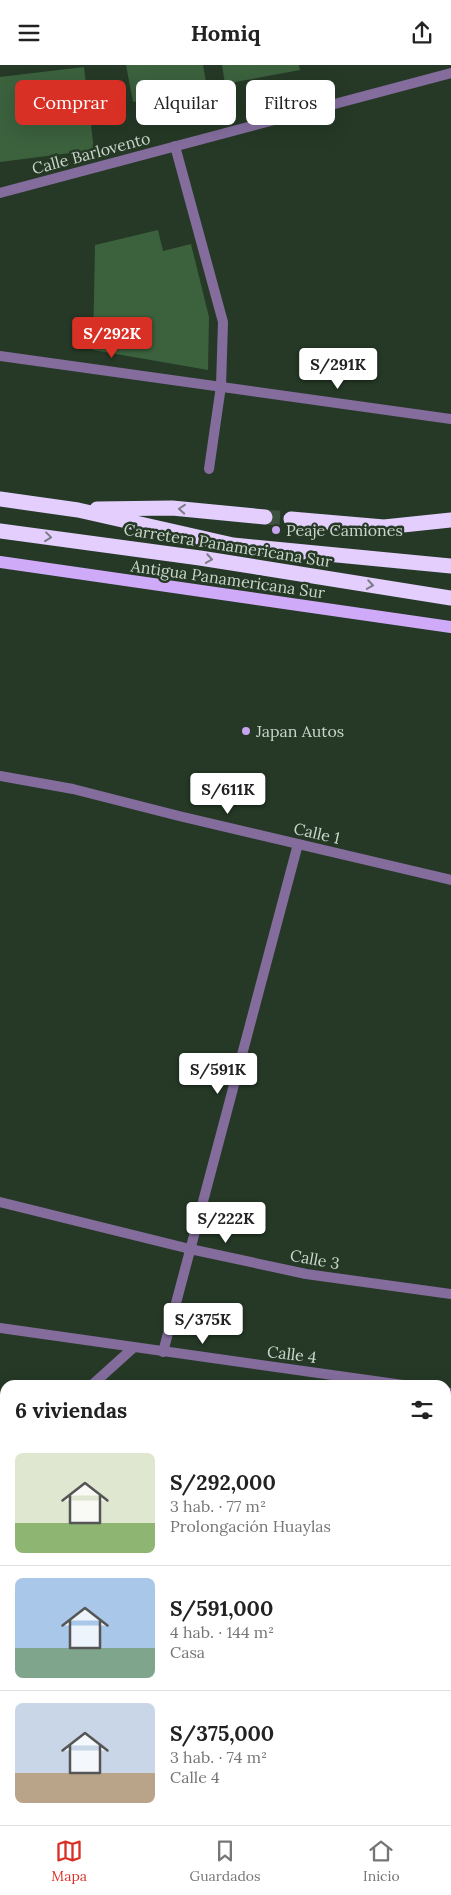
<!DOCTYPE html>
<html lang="es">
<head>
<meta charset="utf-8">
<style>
  body { margin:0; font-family:Lora,serif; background:#f2f2f2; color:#222; height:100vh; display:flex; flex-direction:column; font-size:19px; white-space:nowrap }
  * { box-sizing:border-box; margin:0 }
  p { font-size:16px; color:#767676 }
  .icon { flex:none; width:28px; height:28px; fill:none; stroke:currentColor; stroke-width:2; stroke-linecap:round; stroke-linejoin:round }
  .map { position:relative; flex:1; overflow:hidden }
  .panel { position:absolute; left:0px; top:1315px; width:451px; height:445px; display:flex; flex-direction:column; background:#fff; border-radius:15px 15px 0 0; box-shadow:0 5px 20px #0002 }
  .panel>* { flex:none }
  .top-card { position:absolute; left:15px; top:15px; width:421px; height:45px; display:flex; gap:10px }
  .price { position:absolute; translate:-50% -42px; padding:0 11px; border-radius:5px; background:#fff; color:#222; font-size:16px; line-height:32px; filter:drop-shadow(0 1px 2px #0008) }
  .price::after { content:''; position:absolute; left:50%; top:30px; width:15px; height:11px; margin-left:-8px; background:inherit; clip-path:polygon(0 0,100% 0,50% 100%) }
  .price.selected { background:#d93025; color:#fff }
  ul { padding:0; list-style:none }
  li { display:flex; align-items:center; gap:15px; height:125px; padding:0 15px }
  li+li { border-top:1px solid #e0e0e0 }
  li span { display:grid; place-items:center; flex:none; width:140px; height:100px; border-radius:8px; color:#555 }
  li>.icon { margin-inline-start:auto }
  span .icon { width:60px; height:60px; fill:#fffc; stroke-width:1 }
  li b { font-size:21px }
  h2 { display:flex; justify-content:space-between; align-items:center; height:60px; padding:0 15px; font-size:21px }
  .chip { padding:0 18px; border-radius:8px; background:#fff; box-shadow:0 5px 20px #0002; font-size:18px; line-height:45px }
  .chip.selected { background:#d93025; color:#fff }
  header { display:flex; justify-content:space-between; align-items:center; height:65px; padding:0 15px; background:#fff; font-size:22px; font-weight:700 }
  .tabs { display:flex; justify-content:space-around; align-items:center; height:70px; border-top:1px solid #e0e0e0; background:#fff; font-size:14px; color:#767676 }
  .tabs a { display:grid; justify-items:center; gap:2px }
  .tabs .selected { color:#d93025 }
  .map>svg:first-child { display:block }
  .green { fill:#3b613d }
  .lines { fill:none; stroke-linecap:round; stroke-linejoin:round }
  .highway-tunnel { stroke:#3e513f; stroke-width:15; stroke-dasharray:15 8; stroke-linecap:butt }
  .street { stroke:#846d9d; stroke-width:10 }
  .primary { stroke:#cfaaf8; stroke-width:12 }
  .highway { stroke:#e3cefd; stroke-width:15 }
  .oneway { stroke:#7a7c87 }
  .poi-dot { fill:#c8a5ef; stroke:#253926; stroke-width:2 }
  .labels { text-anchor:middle; stroke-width:5; stroke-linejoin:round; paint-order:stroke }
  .street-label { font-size:16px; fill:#cad6ca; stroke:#253926 }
  .poi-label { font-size:16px; fill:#cad6ca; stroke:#253926; text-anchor:start }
</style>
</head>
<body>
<header><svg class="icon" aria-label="menu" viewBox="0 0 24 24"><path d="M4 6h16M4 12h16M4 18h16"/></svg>Homiq<svg class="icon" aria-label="share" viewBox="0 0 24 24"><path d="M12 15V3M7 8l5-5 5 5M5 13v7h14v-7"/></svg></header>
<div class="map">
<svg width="451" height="1760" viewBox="0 0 451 1760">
  <rect width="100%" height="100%" fill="#253926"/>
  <!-- green -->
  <g class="green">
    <polygon points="126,0 203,0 207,23 133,37"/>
    <polygon points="222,0 299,0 300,5 225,19"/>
    <polygon points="84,2 94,85 0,97 0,12"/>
    <polygon points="158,165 163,186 191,179 209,252 208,305 93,285 95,180"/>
  </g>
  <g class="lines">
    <!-- highway-tunnel -->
    <polyline class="highway-tunnel" points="265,452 291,454"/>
    <!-- street -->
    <g class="street">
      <polyline points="175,81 223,257 221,321 209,404"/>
      <polyline points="0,128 451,8"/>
      <polyline points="0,291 451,354"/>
      <polyline points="0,711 73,724 179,751 451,815"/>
      <polyline points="0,1137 190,1184 306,1209 451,1229"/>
      <polyline points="0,1263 403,1320"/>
      <polyline points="163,1287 298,779"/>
      <polyline points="92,1320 133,1283"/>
      <polyline points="446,1327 451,1328"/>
      <polyline points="0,1402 5,1397"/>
      <polyline points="0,1429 5,1430"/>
      <polyline points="446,1509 451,1510"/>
      <polyline points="446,1547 451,1533"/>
      <polyline points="0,1570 5,1571"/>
      <polyline points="446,1697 451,1698"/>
      <polyline points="0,1747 5,1749"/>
      <polyline points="24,1755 39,1760"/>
      <polyline points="371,1760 373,1755"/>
    </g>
    <!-- primary -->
    <polyline class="primary" points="0,497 451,562"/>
    <!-- highway -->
    <g class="highway">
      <polyline points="0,434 78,445 233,480 451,501"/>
      <polyline points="97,444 172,443 265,452"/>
      <polyline points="291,454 384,462 451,455"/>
      <polyline points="0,466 200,493 451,533"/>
    </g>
  </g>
  <!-- one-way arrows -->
  <defs><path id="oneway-chevron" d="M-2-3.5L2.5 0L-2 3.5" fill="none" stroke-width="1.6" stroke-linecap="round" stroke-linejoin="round" transform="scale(1.25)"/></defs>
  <g class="oneway">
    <use href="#oneway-chevron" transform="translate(182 444) rotate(-175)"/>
    <use href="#oneway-chevron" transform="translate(48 472) rotate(7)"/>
    <use href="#oneway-chevron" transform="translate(209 494) rotate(9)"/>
    <use href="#oneway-chevron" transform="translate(370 520) rotate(9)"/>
  </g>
  <!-- markers -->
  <g class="poi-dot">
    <circle cx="276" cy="465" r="5"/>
    <circle cx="246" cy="666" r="5"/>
  </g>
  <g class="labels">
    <!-- street labels -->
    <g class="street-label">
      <text transform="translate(91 88) rotate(-15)" y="6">Calle Barlovento</text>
      <text transform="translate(228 480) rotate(9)" y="6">Carretera Panamericana Sur</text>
      <text transform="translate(228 514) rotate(8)" y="6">Antigua Panamericana Sur</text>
      <text transform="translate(317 768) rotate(13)" y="6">Calle 1</text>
      <text transform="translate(315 1194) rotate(10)" y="6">Calle 3</text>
      <text transform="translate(292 1289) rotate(7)" y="6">Calle 4</text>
    </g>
    <!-- poi labels -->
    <g class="poi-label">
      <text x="286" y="471">Peaje Camiones</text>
      <text x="256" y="672">Japan Autos</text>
    </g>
  </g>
</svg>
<b class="price selected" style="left:112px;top:294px">S/292K</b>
<b class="price" style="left:338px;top:325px">S/291K</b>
<b class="price" style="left:228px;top:750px">S/611K</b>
<b class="price" style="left:218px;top:1030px">S/591K</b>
<b class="price" style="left:226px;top:1179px">S/222K</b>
<b class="price" style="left:203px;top:1280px">S/375K</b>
<div class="top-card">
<a class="chip selected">Comprar</a>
<a class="chip">Alquilar</a>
<a class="chip">Filtros</a>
</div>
<section class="panel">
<h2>6 viviendas<svg class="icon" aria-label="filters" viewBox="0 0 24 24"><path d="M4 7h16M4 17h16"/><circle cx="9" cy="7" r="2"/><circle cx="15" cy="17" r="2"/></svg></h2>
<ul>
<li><span style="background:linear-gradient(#dfe7d0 70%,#8fb573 0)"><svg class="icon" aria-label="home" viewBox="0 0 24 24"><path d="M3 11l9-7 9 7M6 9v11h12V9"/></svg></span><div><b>S/292,000</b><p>3 hab. · 77 m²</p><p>Prolongación Huaylas</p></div></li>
<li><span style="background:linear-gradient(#a9c7e8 70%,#7fa58c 0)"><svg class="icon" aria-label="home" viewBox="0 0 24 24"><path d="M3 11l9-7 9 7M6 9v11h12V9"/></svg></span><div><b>S/591,000</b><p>4 hab. · 144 m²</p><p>Casa</p></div></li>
<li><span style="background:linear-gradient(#c9d6e8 70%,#b9a48a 0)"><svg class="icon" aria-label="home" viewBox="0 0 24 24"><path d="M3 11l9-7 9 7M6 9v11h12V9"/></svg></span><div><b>S/375,000</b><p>3 hab. · 74 m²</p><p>Calle 4</p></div></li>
</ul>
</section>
</div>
<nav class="tabs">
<a class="selected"><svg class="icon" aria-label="map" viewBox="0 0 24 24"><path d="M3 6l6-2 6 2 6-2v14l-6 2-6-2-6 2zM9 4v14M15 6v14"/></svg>Mapa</a>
<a><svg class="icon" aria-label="saved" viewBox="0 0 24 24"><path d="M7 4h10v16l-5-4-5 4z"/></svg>Guardados</a>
<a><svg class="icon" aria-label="home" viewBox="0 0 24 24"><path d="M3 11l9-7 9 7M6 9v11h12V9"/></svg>Inicio</a>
</nav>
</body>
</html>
